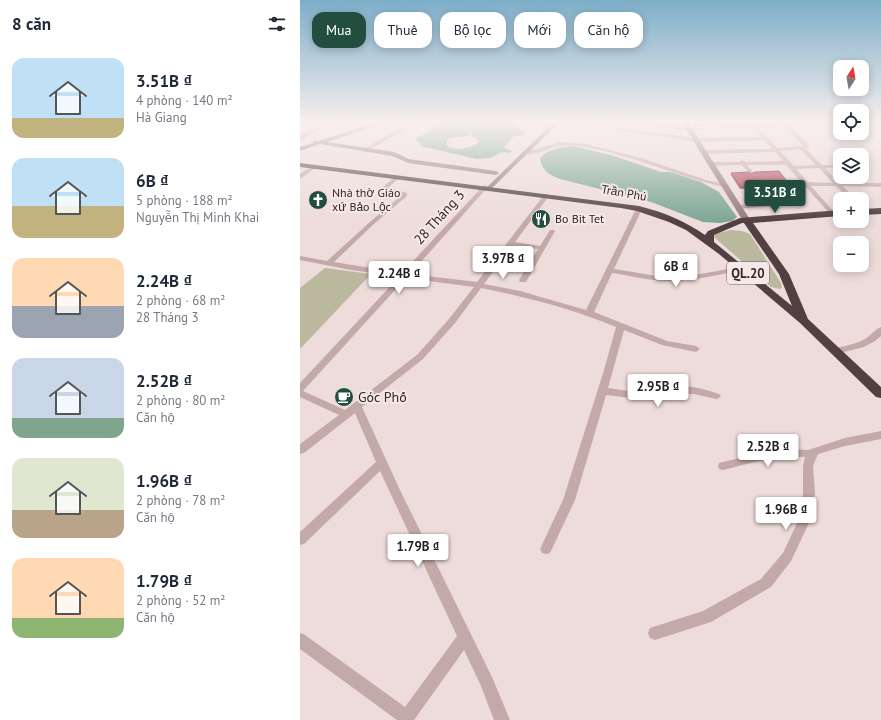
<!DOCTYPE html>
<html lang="vi">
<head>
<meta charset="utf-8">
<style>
  body { margin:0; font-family:"PT Sans",sans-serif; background:#f6f6f7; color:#1f2937; height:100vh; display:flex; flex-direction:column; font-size:15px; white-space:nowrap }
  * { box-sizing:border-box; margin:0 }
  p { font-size:13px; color:#747a83 }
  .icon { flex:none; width:22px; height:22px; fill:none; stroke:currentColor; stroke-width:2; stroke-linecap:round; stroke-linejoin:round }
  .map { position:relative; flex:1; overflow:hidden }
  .drawer { display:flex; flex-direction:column; background:#fff; width:300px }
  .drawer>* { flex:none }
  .guide { position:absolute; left:12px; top:12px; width:380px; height:36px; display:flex; gap:8px }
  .needle { width:26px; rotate:11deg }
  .controls { position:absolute; left:533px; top:60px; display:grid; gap:8px }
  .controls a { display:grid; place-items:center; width:36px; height:36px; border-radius:8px; background:#fff; box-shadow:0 2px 10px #0003; font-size:20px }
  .price { position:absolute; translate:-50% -34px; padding:0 9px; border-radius:4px; background:#fff; color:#222; font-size:13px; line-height:26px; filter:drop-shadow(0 1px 2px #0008) }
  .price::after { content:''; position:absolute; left:50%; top:24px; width:12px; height:9px; margin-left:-6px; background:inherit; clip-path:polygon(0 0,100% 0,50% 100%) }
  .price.active { background:#234d3e; color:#fff }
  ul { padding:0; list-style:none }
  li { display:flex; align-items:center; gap:12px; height:100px; padding:0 12px }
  li span { display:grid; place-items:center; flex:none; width:112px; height:80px; border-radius:12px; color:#555 }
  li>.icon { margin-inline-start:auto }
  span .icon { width:48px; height:48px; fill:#fffc; stroke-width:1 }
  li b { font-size:17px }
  h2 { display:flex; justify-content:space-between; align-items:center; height:48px; padding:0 12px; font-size:17px }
  .pill { padding:0 14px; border-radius:12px; background:#fff; box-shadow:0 2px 10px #0003; font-size:14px; line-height:36px }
  .pill.active { background:#234d3e; color:#fff }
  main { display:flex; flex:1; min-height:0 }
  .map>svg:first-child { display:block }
  .green { fill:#bab89d }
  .water { fill:#7da697; fill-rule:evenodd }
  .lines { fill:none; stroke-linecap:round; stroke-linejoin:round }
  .street { fill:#c3a9a8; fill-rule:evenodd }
  .secondary { fill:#977a7c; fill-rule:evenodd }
  .highway { fill:#513f41; fill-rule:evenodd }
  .wall { fill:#9b4655 }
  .building { fill:#b45163; stroke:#7e3945 }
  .labels { text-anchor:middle; stroke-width:4; stroke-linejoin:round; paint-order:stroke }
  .far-poi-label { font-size:12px; fill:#322728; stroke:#f6e8e6; text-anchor:start }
  .far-street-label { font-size:12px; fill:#322728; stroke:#f6e8e6 }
  .shield { fill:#f6e8e6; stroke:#6d6161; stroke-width:1 }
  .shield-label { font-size:13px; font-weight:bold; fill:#322728 }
  .street-label { font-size:14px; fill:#322728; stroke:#f6e8e6 }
  .poi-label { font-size:14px; fill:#322728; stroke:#f6e8e6; text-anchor:start }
</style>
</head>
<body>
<main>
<section class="drawer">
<h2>8 căn<svg class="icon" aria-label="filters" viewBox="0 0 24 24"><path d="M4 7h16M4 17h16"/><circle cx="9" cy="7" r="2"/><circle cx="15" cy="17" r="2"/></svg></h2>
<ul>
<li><span style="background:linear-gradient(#bfe0f5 75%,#c2b280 0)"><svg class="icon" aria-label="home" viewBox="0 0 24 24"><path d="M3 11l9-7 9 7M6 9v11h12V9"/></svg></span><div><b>3.51B ₫</b><p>4 phòng · 140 m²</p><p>Hà Giang</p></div></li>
<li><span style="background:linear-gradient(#bfe0f5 60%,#c2b280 0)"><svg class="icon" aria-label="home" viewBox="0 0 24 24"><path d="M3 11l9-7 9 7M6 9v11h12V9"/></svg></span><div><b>6B ₫</b><p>5 phòng · 188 m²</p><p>Nguyễn Thị Minh Khai</p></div></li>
<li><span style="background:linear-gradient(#ffd9b3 60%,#9aa5b1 0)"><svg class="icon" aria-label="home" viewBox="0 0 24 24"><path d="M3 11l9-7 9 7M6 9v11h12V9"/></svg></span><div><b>2.24B ₫</b><p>2 phòng · 68 m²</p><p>28 Tháng 3</p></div></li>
<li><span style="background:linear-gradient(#c9d6e8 75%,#7fa58c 0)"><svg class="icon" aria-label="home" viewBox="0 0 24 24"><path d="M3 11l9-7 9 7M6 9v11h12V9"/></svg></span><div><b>2.52B ₫</b><p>2 phòng · 80 m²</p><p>Căn hộ</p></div></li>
<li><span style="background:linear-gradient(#dfe7d0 65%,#b9a48a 0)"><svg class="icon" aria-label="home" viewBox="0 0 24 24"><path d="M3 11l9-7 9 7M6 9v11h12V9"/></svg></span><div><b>1.96B ₫</b><p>2 phòng · 78 m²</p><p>Căn hộ</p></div></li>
<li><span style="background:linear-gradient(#ffd9b3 75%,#8fb573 0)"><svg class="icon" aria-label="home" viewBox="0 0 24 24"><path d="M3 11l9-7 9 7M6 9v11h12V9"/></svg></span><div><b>1.79B ₫</b><p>2 phòng · 52 m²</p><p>Căn hộ</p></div></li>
</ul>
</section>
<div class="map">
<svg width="581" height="720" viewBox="0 0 581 720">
  <rect width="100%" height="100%" fill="#eddcda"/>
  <!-- green -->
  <g class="green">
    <polygon points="431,230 442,231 450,234 481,283 482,288 480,289 471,287 414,237 415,234"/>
    <polygon points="25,268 71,274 0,349 0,288"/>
  </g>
  <!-- water -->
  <g class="water">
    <path d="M132,121H212L218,124L215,126L225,132L224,135L214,136L205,146L204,148L212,151L210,153L202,152L190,158L176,159L121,146L120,145L121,143L116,140L117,138L134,129ZM172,132L174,133L170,136L176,138L179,142C172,149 155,151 147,146V140L150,138L168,136Z"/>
    <path d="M274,146L314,156L361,172H370L401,182L419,192L437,217L432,221L420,223L403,222L351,202L260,179C249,175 242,170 240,159C245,149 263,147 274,146Z"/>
  </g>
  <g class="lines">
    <!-- street -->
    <g class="street">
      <polygon points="30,121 34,122 0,140 0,136"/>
      <polygon points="113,121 119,121 69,150 64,149"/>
      <polygon points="214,121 223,121 247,127 245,128"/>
      <path d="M274,121H318L389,128L452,126L451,124L453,123L457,125H484L482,122L486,121L509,146V148L506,149L522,165H537V167L525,168L539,183H581V187L543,186L555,199H549L536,186H511L535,213V215H531L486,165H447L454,173L451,175L442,165L411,166L408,164L411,162H439L442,160L445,162L483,161L475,152L404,154L401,152L404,150L472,149L464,140L397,142L310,129L304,127V125ZM311,123L389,130L454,128L462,137L398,138L311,127L309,126ZM486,127L503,146L477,148L459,128ZM500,149L516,165L494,166L480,151ZM519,168L533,183L508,182L496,169Z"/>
      <path d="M260,142L286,144L344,159L406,180L428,185L425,187C377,177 333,155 285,147C278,145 267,145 260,146C249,147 233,159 222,152L237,149Z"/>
      <polygon points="12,166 17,167 0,179 0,174"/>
      <path d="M97,175L100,177L89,187L107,193V196L75,223L34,262L102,273L183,186L185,185L188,187L187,188L110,274L177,282L244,195L246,194L249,196L215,242L240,246L250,230H254L255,231L226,282H220L219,280L238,249L212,246L184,284L220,291L286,310L336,209L339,207L342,209L314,269C331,271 348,276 366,276C392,277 417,271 442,266L446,268L442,270C413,276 385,283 355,280C341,279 327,275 312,273L294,312L367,341L396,346L400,349L396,352L362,345L324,330L308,388L356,395L362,394L368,388C384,383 403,389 419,394L421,396L419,398L416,399L394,394L375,393H372L368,399L356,401L306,395L275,500L250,553L246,554L242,553L240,549L263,500L304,370L316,327C273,309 227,297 181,288L155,323L123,359L62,407L99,488L192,677L210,720H194L181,686L164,650L114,720H97L0,649V633L5,635L105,707L157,636L80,471L4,544L0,545V532L76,462L55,413L4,453L0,454V444L39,415L0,397V383L99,277L51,270L0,260V256L27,261L71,221L102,195L82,188ZM106,278L174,287L149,319L117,355L45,410L3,391Z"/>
      <polygon points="464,190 466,191 476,203 476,205 439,209 436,207 439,205 470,203 461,192"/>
      <path d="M581,327V336L575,341L564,347L536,354L532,351L533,349C543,346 554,345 563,340C570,337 575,329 581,327Z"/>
      <path d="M581,431V439L545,446L518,454L513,466L515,494L510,521L491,561L471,587L411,622L355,640L350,638L348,633L350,628L403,611L461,579L483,553L498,521L503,494V466L505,457C478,455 450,463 423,470L419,469L418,466L419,463L468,451L490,449L508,450L545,438Z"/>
    </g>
    <!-- secondary -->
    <g class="secondary">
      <polygon points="81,121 89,121 27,142 94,152 109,159 196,171 199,173 196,175 108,163 92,156 20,144 0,151 0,147 13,143 13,141 19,141"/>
      <polygon points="255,121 261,121 191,189 187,189 187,187"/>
      <polygon points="372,121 378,121 381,129 377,129"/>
      <polygon points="381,121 387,121 451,221 450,223 444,223 443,221"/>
    </g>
    <!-- highway -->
    <g class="highway">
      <path d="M0,163L339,206C363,212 385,221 405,235L408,231L440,218L540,210V216L453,223L489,274L508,319L581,387V398L576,397L500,323L419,254L386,230L369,222L337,211L321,208L0,167ZM442,223H444L479,274L492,306L414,242V235Z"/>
      <polygon points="581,208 581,214 562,215 562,209"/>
    </g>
  </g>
  <!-- wall -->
  <g class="wall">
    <polygon points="392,121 444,121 443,125 395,126"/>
    <polygon points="431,173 451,174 490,185 490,187 440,189 431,175"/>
  </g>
  <!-- building -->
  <polygon class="building" points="479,171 490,185 441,187 431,173 449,172 451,174 455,172"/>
  <!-- sky -->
  <linearGradient id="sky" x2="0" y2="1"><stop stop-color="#7daec8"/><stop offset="0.55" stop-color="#f7efee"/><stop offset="1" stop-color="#f7efee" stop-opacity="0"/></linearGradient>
  <rect width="581" height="222" fill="url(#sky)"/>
  <!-- icons -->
  <defs>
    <g id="church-disc" transform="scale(1)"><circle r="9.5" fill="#234d3e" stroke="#f6e8e6"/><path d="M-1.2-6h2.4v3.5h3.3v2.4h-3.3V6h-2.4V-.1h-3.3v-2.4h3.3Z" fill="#fff"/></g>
    <g id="restaurant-disc" transform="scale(1)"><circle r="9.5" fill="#234d3e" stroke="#f6e8e6"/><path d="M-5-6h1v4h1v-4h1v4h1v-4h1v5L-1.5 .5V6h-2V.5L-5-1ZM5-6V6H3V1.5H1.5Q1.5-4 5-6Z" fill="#fff"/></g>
    <g id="cafe-disc" transform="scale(1)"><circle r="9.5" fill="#234d3e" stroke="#f6e8e6"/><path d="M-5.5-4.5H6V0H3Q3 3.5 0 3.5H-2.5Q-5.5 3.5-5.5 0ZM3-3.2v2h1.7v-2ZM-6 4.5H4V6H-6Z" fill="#fff"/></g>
  </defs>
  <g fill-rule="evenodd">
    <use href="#church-disc" x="18" y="200"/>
    <use href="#restaurant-disc" x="241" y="219"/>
    <use href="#cafe-disc" x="44" y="397"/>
  </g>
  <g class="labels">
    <!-- far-poi labels -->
    <g class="far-poi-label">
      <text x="32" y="197">Nhà thờ Giáo<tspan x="32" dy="14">xứ Bảo Lộc</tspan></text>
      <text x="255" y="223">Bo Bit Tet</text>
    </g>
    <!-- far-street labels -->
    <g class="far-street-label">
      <text transform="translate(324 193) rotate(10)" y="4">Trần Phú</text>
    </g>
    <!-- shield labels -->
    <rect class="shield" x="427" y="262" width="42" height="22" rx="3"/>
    <g class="shield-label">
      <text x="448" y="278">QL.20</text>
    </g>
    <!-- street labels -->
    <g class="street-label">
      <text transform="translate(139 217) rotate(-48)" y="5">28 Tháng 3</text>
    </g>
    <!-- poi labels -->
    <g class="poi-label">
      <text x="58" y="402">Góc Phố</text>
    </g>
  </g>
</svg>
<div class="controls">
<a><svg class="needle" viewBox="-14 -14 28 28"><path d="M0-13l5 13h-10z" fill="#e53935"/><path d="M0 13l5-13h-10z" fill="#747a83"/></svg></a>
<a><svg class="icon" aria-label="locate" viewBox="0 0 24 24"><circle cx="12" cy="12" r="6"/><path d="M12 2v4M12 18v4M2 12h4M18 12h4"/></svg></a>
<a><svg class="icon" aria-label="layers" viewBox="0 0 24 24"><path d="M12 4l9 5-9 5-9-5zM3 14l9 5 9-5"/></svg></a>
<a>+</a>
<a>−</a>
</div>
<b class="price active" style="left:475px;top:214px">3.51B ₫</b>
<b class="price" style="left:203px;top:280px">3.97B ₫</b>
<b class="price" style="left:376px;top:288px">6B ₫</b>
<b class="price" style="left:99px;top:295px">2.24B ₫</b>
<b class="price" style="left:358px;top:408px">2.95B ₫</b>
<b class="price" style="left:468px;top:468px">2.52B ₫</b>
<b class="price" style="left:486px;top:531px">1.96B ₫</b>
<b class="price" style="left:118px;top:568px">1.79B ₫</b>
<div class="guide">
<a class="pill active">Mua</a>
<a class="pill">Thuê</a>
<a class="pill">Bộ lọc</a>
<a class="pill">Mới</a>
<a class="pill">Căn hộ</a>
</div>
</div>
</main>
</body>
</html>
